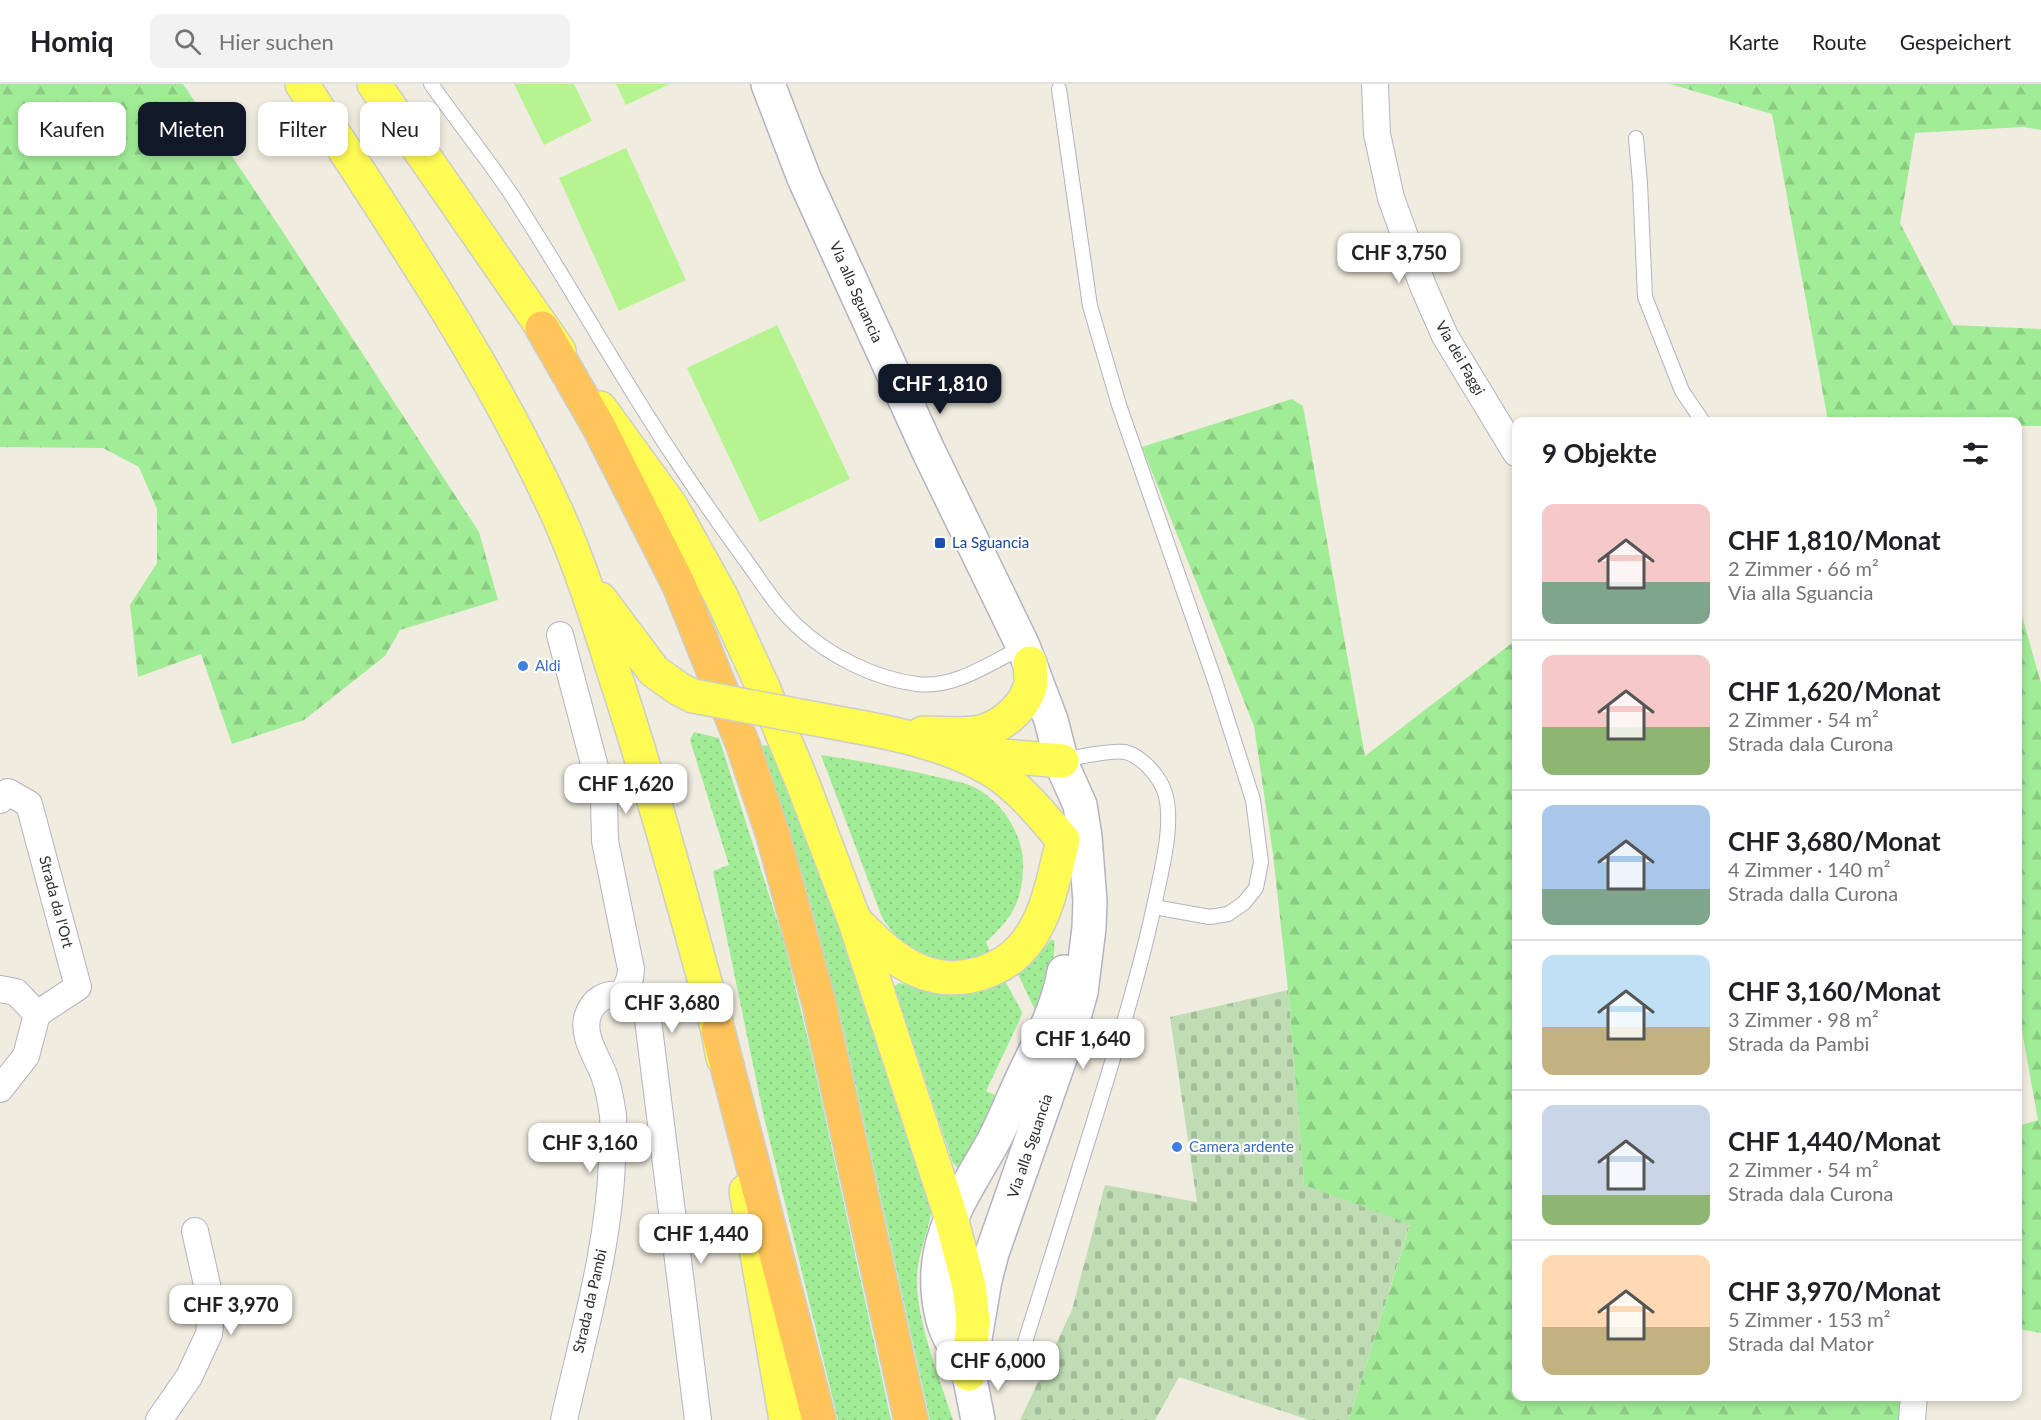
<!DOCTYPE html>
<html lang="de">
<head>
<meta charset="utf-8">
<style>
  body { margin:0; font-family:Lato,sans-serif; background:#f2f2f2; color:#202124; height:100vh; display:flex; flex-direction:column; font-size:22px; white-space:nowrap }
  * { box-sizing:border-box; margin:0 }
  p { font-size:20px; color:#757577 }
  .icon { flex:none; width:33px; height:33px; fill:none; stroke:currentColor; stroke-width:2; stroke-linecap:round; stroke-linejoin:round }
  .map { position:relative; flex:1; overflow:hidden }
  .drawer { position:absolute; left:1512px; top:333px; width:510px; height:984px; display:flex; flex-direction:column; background:#fff; border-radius:12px; box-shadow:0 3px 9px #0003 }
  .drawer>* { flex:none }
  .hud { position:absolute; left:18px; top:18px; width:570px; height:54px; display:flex; gap:12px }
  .price { position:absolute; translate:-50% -51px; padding:0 14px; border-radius:12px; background:#fff; color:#222; font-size:20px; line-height:39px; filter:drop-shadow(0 2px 3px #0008) }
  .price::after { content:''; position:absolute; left:50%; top:36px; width:18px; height:14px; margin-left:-9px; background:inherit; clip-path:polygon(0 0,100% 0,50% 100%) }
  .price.active { background:#111827; color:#fff }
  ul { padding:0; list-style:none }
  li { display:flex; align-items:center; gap:18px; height:150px; padding:0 30px }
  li+li { border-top:2px solid #e0e0e0 }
  li span { display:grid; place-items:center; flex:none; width:168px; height:120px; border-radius:12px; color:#555 }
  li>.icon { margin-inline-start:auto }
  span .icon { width:72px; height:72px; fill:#fffc; stroke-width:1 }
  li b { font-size:26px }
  h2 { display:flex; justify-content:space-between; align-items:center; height:72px; padding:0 30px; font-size:26px }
  .chip { padding:0 21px; border-radius:12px; background:#fff; box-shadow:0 3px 9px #0003; font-size:21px; line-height:54px }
  .chip.active { background:#111827; color:#fff }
  header { display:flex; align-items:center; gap:36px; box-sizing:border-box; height:84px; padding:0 30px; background:#fff; border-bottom:2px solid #e0e0e0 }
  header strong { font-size:28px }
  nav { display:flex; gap:33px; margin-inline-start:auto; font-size:21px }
  .search { width:420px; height:54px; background:#f2f2f2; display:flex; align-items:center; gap:15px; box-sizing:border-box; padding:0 21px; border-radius:12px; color:#757577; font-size:22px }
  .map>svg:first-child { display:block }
  .grass { fill:url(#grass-dots) }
  .forest { fill:url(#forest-firs) }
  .cemetery { fill:url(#cemetery-stones) }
  .pitch { fill:#b5f491 }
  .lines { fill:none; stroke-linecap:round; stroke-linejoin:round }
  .lane-casing { stroke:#b3b3c2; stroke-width:16 }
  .street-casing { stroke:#b3b3c2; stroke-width:28 }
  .secondary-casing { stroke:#b3b3c2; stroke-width:36 }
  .primary-casing { stroke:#cdcdcd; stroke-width:36 }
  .highway-casing { stroke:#cdcdcd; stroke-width:36 }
  .lane { stroke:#fff; stroke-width:14 }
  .street { stroke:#fff; stroke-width:26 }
  .secondary { stroke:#fff; stroke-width:33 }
  .primary { stroke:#fffb55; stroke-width:33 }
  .highway { stroke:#ffc55b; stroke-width:33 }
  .primary-bridge-casing { stroke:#cdcdcd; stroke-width:36; stroke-linecap:butt }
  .primary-bridge { stroke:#fffb55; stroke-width:33 }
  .transit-dot { fill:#1a4fb4; stroke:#fff; stroke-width:2 }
  .shop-dot { fill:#3f7fe0; stroke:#fff; stroke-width:2 }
  .labels { text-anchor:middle; stroke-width:4.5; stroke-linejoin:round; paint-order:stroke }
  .street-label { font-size:15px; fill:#2e2e2e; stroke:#fff }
  .transit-label { font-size:15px; fill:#164399; stroke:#fff; text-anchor:start }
  .shop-label { font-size:15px; fill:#366cbe; stroke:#fff; text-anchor:start }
</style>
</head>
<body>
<header>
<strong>Homiq</strong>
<div class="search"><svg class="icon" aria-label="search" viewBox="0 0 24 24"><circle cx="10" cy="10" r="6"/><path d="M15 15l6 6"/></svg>Hier suchen</div>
<nav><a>Karte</a><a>Route</a><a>Gespeichert</a></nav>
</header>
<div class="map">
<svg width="2041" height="1336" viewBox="0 0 2041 1336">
  <defs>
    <pattern id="grass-dots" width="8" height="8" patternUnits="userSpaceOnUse" patternTransform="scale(1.5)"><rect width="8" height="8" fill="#a1ec97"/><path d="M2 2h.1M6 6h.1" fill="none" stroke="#8bcb82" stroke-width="1.8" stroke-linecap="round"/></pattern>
    <pattern id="forest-firs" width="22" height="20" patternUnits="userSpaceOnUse" patternTransform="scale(1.5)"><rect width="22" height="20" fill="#a1ec97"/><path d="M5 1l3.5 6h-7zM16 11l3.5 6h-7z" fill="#8bcb82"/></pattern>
    <pattern id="cemetery-stones" width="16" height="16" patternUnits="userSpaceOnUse" patternTransform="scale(1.5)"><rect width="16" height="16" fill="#bfdcb4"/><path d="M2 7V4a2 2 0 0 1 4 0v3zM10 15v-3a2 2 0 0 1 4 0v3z" fill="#a4bd9b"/></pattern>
  </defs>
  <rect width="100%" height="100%" fill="#f0ecdf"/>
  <!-- grass -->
  <g class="grass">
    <polygon points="694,648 719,654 784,858 811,968 891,1336 838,1336 763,1029 713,787 729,781 690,656"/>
    <path d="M762,661L778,664L866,916L932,1119C931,1144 918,1167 917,1192C915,1234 940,1295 953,1336H930L839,926L806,803Z"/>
    <path d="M821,671C859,677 896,683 933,692C945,695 958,697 969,701C1000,713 1025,751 1023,784C1022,819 1011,835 986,858L991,870C981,873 969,878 959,879C924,882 899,860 882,833Z"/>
    <path d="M1051,856H1054C1057,874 1044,910 1035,926L1017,888L1036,873Z"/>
    <polygon points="1004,895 1022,928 1021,933 986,1007 995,1011 965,1079 960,1084 958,1084 953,1079 894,903 899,899 933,907"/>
  </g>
  <!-- forest -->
  <g class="forest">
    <polygon points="0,0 183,0 281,145 479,448 498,516 400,546 385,572 304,636 232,660 201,570 138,593 130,521 157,479 157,425 139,383 103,364 0,363"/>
    <polygon points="1670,0 2041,0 2041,46 2023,43 1915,49 1900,139 1953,241 2041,245 2041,342 2018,342 2018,338 1828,337 1772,30"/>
    <polygon points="1292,315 1303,322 1365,672 1516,556 1516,1312 1914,1313 1912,1336 1349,1336 1410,1141 1304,1101 1288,906 1273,770 1254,642 1142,363"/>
    <polygon points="2018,518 2041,599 2041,1249 2018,1245 2018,1042 2038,1036 2018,925"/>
  </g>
  <!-- cemetery -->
  <polygon class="cemetery" points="1288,906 1304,1101 1410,1140 1349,1336 1309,1336 1179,1293 1155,1336 1020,1336 1072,1226 1105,1101 1197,1118 1170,933"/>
  <!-- pitch -->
  <g class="pitch">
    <polygon points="514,0 574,0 592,37 544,61"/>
    <polygon points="616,0 670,0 626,21"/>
    <polygon points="626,64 686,196 619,227 559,94"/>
    <polygon points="777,241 850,395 760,438 687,284"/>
  </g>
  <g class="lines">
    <!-- lane casing -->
    <g class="lane-casing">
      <g id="lane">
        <path d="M431,0C457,37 486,73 511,110C567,196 617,287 674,373C698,410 723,445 749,481C764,502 777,523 796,541C827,571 875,595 917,600C955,605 991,578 1023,563"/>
        <polyline points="1059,5 1090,222 1119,321 1214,594 1253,716 1261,778 1256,804 1244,819 1228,830 1210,833 1154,823"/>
        <polyline points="1636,54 1640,99 1645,213 1682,307 1703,338"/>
        <path d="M1021,1271C1045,1193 1070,1115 1094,1037C1117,962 1140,889 1156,813C1162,784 1174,738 1165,709C1160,693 1142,672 1125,668C1112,666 1075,673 1062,677"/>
      </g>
    </g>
    <!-- street casing -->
    <g class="street-casing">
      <g id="street">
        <polyline points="1375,0 1377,50 1391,114 1423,202 1445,252 1516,369"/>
        <polyline points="560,551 604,717 605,757 631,885 630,894 623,911"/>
        <polyline points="0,716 8,708 29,720 78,903 37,930"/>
        <polyline points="0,905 16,908 37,930 26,972 0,1005"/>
        <polyline points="159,1336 189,1293 209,1250 212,1223 195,1147"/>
        <path d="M564,1336C583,1251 609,1164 612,1077C612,1062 614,1046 613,1031C611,1018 609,1004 604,991C597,973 581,951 588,931C599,899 639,908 648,936L698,1336"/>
        <polyline points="1912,1336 1914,1312"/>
      </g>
    </g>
    <!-- secondary casing -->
    <g class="secondary-casing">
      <g id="secondary">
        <polyline points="768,0 804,94 928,366 1023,562 1051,636 1063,683 1080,721 1085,753 1090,817 1089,844 1081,908 1072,940 992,1169 985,1196 969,1290 978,1336"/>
        <path d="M969,1290C961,1271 946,1252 942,1232C926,1164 957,1121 989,1065C1002,1043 1011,1018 1022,995C1038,961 1058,925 1064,888"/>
      </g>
    </g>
    <!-- primary casing -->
    <g class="primary-casing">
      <g id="primary">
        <path d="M302,0C391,139 487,276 556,427C583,486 601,548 621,610C657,721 688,834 718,947L723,974"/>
        <polyline points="374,0 559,267"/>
        <polyline points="600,324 671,422 721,512 762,601 803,700 854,835 951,1133 969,1202 973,1236 969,1290"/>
        <polyline points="600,515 654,587"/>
        <path d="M923,649C940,649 958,651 975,649C998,646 1023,626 1030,603C1032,596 1030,586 1030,579"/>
        <polyline points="968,669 1062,677"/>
        <path d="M856,838C874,856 894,876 917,886C957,904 1007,889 1031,852C1049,825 1055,788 1063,756C1044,734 1025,710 1002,693C967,668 912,653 870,645"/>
        <polyline points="746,1107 786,1336"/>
      </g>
    </g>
    <!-- highway casing -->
    <g class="highway-casing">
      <g id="highway">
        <polyline points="542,244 599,343 679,501 743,661 773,751 819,919 911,1336"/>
        <polyline points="718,947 819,1336"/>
      </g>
    </g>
    <!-- lane -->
    <use href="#lane" class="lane"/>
    <!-- street -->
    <use href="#street" class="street"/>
    <!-- secondary -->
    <use href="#secondary" class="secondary"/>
    <!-- primary -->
    <use href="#primary" class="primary"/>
    <!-- highway -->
    <use href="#highway" class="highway"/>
    <!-- primary-bridge casing -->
    <g class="primary-bridge-casing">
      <polyline id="primary-bridge" points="654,587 679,605 693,612 870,645"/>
    </g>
    <!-- primary-bridge -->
    <use href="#primary-bridge" class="primary-bridge"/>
  </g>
  <!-- markers -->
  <rect class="transit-dot" x="934" y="453" width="12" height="12" rx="3"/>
  <g class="shop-dot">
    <circle cx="523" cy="582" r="6"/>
    <circle cx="1177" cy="1063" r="6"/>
  </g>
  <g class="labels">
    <!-- street labels -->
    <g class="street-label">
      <text transform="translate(856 208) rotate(66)" y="5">Via alla Sguancia</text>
      <text transform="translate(1460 274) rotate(60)" y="5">Via dei Faggi</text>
      <text transform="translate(56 818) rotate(75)" y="5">Strada da l'Ort</text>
      <text transform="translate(1030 1062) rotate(-71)" y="5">Via alla Sguancia</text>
      <text transform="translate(590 1217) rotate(-77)" y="5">Strada da Pambi</text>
    </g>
    <!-- transit labels -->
    <g class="transit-label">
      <text x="952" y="464">La Sguancia</text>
    </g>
    <!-- shop labels -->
    <g class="shop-label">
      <text x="535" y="587">Aldi</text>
      <text x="1189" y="1068">Camera ardente</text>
    </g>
  </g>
</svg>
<b class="price" style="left:1399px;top:200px">CHF 3,750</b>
<b class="price active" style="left:940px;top:331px">CHF 1,810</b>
<b class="price" style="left:626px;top:731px">CHF 1,620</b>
<b class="price" style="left:672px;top:950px">CHF 3,680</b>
<b class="price" style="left:1083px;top:986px">CHF 1,640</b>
<b class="price" style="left:590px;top:1090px">CHF 3,160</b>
<b class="price" style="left:701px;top:1181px">CHF 1,440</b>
<b class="price" style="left:231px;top:1252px">CHF 3,970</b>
<b class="price" style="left:998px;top:1308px">CHF 6,000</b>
<div class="hud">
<a class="chip">Kaufen</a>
<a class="chip active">Mieten</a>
<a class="chip">Filter</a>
<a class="chip">Neu</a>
</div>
<section class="drawer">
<h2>9 Objekte<svg class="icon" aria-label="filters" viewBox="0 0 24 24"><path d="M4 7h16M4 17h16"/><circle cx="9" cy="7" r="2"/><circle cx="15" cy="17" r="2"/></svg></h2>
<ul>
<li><span style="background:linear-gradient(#f6c9c9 65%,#7fa58c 0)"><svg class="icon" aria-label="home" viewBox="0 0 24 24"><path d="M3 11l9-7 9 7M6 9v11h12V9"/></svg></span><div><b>CHF 1,810/Monat</b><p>2 Zimmer · 66 m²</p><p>Via alla Sguancia</p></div></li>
<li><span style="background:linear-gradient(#f6c9c9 60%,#8fb573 0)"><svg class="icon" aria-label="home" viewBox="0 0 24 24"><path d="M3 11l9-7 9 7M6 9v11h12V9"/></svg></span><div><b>CHF 1,620/Monat</b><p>2 Zimmer · 54 m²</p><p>Strada dala Curona</p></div></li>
<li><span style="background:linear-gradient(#a9c7e8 70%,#7fa58c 0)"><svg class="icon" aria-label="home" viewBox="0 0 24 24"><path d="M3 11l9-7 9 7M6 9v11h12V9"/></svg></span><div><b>CHF 3,680/Monat</b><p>4 Zimmer · 140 m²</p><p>Strada dalla Curona</p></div></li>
<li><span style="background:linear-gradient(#bfe0f5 60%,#c2b280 0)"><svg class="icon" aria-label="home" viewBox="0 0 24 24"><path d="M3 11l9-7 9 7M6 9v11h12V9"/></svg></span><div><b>CHF 3,160/Monat</b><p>3 Zimmer · 98 m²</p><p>Strada da Pambi</p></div></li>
<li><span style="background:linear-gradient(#c9d6e8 75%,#8fb573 0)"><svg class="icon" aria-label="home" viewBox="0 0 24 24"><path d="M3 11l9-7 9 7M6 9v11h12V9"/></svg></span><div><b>CHF 1,440/Monat</b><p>2 Zimmer · 54 m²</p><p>Strada dala Curona</p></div></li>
<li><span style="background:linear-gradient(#ffd9b3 60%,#c2b280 0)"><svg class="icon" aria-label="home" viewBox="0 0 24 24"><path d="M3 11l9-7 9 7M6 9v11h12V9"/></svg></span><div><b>CHF 3,970/Monat</b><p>5 Zimmer · 153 m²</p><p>Strada dal Mator</p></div></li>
</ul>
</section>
</div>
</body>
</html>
